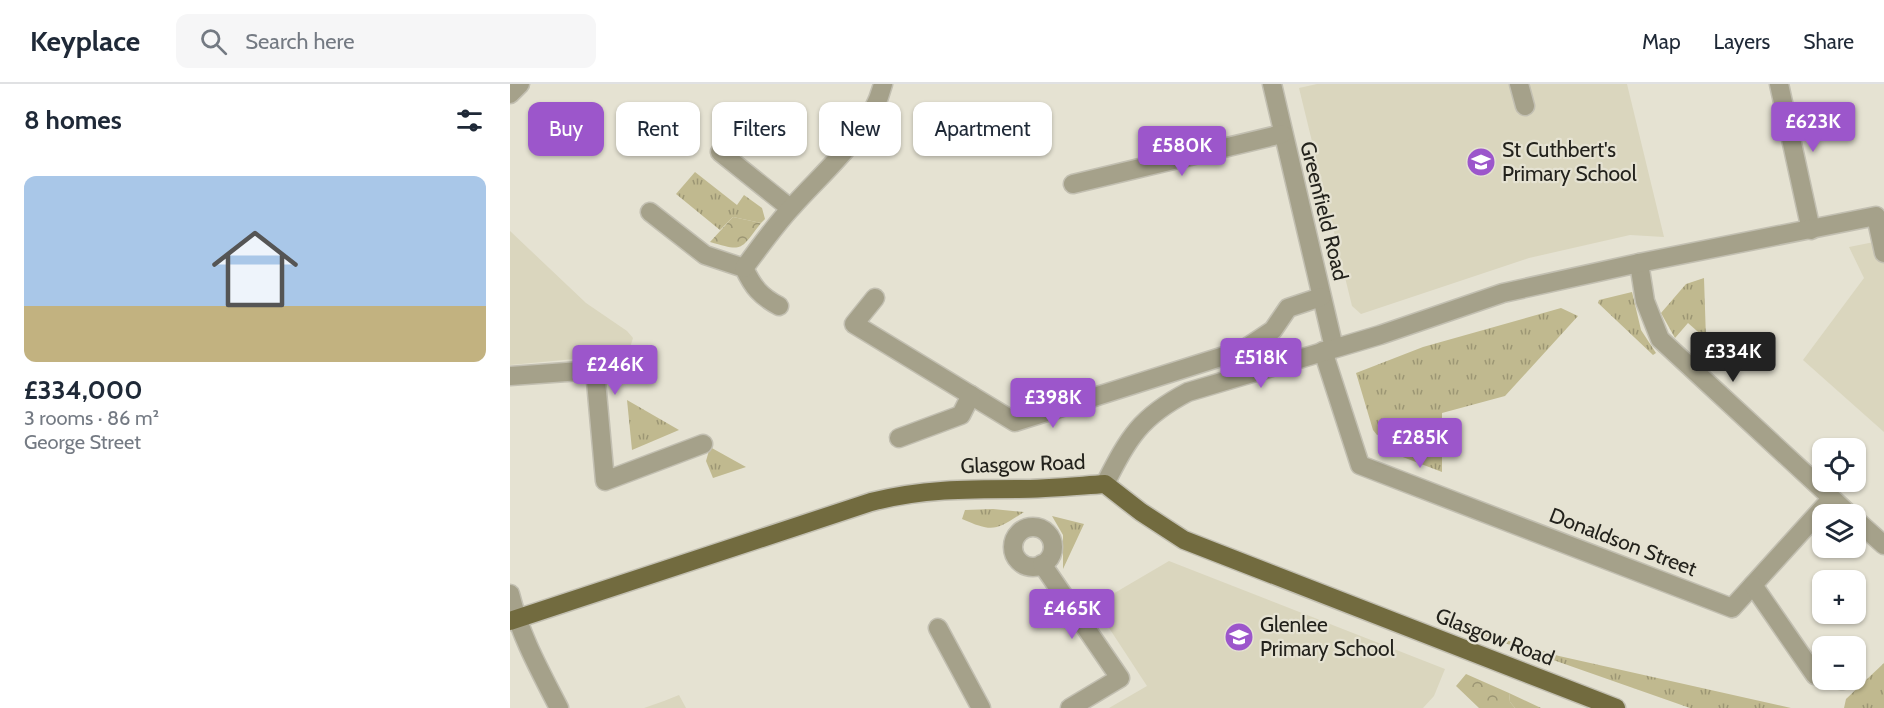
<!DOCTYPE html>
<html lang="en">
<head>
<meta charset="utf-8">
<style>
  body { margin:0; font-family:Cabin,sans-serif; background:#f6f6f7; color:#1f2937; height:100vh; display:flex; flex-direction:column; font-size:22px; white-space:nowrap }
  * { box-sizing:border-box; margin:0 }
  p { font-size:20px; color:#747a83 }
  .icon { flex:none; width:33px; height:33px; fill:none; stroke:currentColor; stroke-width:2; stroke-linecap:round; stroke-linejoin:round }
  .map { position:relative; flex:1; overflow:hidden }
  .panel { display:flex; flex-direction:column; background:#fff; width:510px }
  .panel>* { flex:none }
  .top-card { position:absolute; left:18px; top:18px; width:570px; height:54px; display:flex; gap:12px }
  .tools { position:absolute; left:1302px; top:354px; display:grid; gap:12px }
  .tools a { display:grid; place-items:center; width:54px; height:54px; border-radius:12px; background:#fff; box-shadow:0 2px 4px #0004; font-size:30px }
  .price { position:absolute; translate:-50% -51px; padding:0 14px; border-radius:6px; background:#9c56cb; color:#fff; font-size:20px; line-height:39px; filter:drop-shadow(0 2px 3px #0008) }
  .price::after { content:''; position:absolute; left:50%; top:36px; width:18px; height:14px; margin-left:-9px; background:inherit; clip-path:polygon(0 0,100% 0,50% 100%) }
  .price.current { background:#222; color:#fff }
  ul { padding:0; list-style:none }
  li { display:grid; align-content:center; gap:12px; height:318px; padding:0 24px }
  li span { display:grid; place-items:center; height:186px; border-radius:12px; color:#555 }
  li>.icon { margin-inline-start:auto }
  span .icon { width:108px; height:108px; fill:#fffc; stroke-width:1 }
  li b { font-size:26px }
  h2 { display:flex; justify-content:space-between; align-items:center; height:72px; padding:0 24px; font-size:26px }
  .pill { padding:0 21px; border-radius:12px; background:#fff; box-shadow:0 2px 4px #0004; font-size:21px; line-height:54px }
  .pill.current { background:#9c56cb; color:#fff }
  header { display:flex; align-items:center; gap:36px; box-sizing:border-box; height:84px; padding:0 30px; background:#fff; border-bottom:2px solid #e0e1e3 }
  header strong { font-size:28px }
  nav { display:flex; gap:33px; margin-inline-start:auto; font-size:21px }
  .search { width:420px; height:54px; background:#f6f6f7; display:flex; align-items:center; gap:15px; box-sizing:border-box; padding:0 21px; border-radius:12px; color:#747a83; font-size:22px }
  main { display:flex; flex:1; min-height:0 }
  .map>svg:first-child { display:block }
  .built { fill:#dad6be }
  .grass { fill:url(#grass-tufts) }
  .forest { fill:url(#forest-crowns) }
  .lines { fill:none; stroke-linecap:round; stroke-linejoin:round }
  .minor-casing { stroke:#c2bfb1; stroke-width:21 }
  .major-casing { stroke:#c2bfb1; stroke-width:21 }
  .minor { stroke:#a5a18a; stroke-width:18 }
  .major { stroke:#726b3f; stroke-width:18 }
  .labels { text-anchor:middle; stroke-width:4.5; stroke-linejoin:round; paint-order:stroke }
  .poi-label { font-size:21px; fill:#23221c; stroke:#e5e2d2; text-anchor:start }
  .street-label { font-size:21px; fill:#23221c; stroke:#e5e2d2 }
</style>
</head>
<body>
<header>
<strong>Keyplace</strong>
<div class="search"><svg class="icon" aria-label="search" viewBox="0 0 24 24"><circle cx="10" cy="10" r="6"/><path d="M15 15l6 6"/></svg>Search here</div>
<nav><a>Map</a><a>Layers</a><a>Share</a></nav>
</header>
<main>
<section class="panel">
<h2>8 homes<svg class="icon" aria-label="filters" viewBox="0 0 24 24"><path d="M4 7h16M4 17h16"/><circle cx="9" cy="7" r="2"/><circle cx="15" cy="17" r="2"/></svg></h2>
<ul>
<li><span style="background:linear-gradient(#a9c7e8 70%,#c2b280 0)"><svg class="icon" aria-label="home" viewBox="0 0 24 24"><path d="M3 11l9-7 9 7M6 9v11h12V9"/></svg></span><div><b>£334,000</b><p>3 rooms · 86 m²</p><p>George Street</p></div></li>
</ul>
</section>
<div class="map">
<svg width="1374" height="624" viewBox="0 0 1374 624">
  <defs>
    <pattern id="grass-tufts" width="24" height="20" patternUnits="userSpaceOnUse" patternTransform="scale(1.5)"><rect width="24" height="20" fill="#c0b98f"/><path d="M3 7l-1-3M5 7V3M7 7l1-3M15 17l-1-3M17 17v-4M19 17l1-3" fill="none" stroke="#9c9674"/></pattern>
    <pattern id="forest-crowns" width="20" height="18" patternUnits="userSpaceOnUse" patternTransform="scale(1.5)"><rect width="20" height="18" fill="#c0b98f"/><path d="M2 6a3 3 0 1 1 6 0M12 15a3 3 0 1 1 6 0" fill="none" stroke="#9c9674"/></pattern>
  </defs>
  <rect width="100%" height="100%" fill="#e5e2d2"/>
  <!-- built -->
  <g class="built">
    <polygon points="807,0 1117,0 1154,153 1120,151 1019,174 851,230 842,222 789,4"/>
    <polygon points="0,147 76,219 117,247 123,254 118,270 0,281"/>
    <polygon points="1374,156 1374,348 1293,276 1354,194 1339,163"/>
    <polygon points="659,477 935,585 924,612 913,624 599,624 637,602 584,521"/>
    <polygon points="169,611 176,624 134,624 154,617"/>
  </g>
  <!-- grass -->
  <g class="grass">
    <polygon points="185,88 227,121 234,111 252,124 255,135 251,139 223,133 210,146 166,110"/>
    <polygon points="1194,194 1196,255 1178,239 1165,254 1151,229 1176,200"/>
    <polygon points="1122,208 1131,246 1146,269 1143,271 1088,219 1089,216"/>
    <polygon points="1051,224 1068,232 995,312 932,329 932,388 877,367 873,350 867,351 863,346 846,289 913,263"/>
    <polygon points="117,316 169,346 122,366"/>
    <polygon points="200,363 236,383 203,394 196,377"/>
    <path d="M483,425L514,428C486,446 484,449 452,435L455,426Z"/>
    <polygon points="542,432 574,440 553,485 553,451"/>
    <polygon points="970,548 1049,572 1281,624 1180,624 972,551"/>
    <polygon points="1374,579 1374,624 1334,624 1336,615"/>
    <polygon points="999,609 1031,624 1005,624 1000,618"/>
  </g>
  <!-- forest -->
  <g class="forest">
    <path d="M223,133L251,139C230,166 234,168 200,158Z"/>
    <polygon points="956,590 999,609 1000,618 1005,624 969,624 946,602"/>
  </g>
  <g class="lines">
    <!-- minor casing -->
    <g class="minor-casing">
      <g id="minor">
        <polyline points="762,0 824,264"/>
        <polyline points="1009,0 1015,22"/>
        <polyline points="1269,0 1301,146"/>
        <polyline points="0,10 10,0"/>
        <polyline points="210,68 280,124"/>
        <polyline points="563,100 772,50"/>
        <path d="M140,128L195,171L234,184C243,203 250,212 269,222"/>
        <polyline points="1129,179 1135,217 1150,255 1339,430"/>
        <path d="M234,184C250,163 265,141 283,122C315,86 361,49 373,0"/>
        <polyline points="365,214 344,240 505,338 733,266 763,246 778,224 811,213"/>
        <polyline points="813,267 850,381 1222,524 1321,415"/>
        <polyline points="0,292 85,286 95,397 193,360"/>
        <polyline points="389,354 451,331 461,311"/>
        <path d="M595,400C619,353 630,333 678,308L870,251L993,209L1129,179L1366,132L1374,169"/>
        <polyline points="1346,436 1374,461"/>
        <circle cx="523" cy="463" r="20"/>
        <polyline points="532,480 610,594 560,624"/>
        <polyline points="1243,501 1305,591 1312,592"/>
        <path d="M0,510C10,551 30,587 49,624"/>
        <polyline points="428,544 471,624"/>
        <polyline points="1331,596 1333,596"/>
      </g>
    </g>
    <!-- major casing -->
    <g class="major-casing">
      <path id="major" d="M0,537L361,418C411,405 457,405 508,405C537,405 566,402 595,400L631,428L674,456L1106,624"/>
    </g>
    <!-- minor -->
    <use href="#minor" class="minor"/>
    <!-- major -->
    <use href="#major" class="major"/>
  </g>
  <!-- icons -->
  <defs>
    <g id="school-disc" transform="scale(1.5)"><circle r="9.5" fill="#9c56cb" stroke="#e5e2d2"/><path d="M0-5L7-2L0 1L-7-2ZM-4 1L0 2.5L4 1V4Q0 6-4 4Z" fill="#fff"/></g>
  </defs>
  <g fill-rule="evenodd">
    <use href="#school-disc" x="971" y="78"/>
    <use href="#school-disc" x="729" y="553"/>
  </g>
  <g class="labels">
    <!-- poi labels -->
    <g class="poi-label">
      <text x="992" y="73">St Cuthbert's<tspan x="992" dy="24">Primary School</tspan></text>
      <text x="750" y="548">Glenlee<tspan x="750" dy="24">Primary School</tspan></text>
    </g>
    <!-- street labels -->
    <g class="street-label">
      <text transform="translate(814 127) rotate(76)" y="7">Greenfield Road</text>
      <text transform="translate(513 380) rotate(-2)" y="7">Glasgow Road</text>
      <text transform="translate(1113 458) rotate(21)" y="7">Donaldson Street</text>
      <text transform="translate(985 553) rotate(21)" y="7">Glasgow Road</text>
    </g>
  </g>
</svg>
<div class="tools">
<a><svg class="icon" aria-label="locate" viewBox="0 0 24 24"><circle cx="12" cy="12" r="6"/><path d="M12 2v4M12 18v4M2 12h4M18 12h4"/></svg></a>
<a><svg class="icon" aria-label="layers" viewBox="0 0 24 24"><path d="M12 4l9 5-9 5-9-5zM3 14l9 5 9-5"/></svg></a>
<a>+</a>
<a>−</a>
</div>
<b class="price" style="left:1303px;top:69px">£623K</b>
<b class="price" style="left:672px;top:93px">£580K</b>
<b class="price current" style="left:1223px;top:299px">£334K</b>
<b class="price" style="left:751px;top:305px">£518K</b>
<b class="price" style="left:105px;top:312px">£246K</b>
<b class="price" style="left:543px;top:345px">£398K</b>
<b class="price" style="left:910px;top:385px">£285K</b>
<b class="price" style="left:562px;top:556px">£465K</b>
<div class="top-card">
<a class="pill current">Buy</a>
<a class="pill">Rent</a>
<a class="pill">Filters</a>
<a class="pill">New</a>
<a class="pill">Apartment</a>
</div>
</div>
</main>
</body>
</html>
